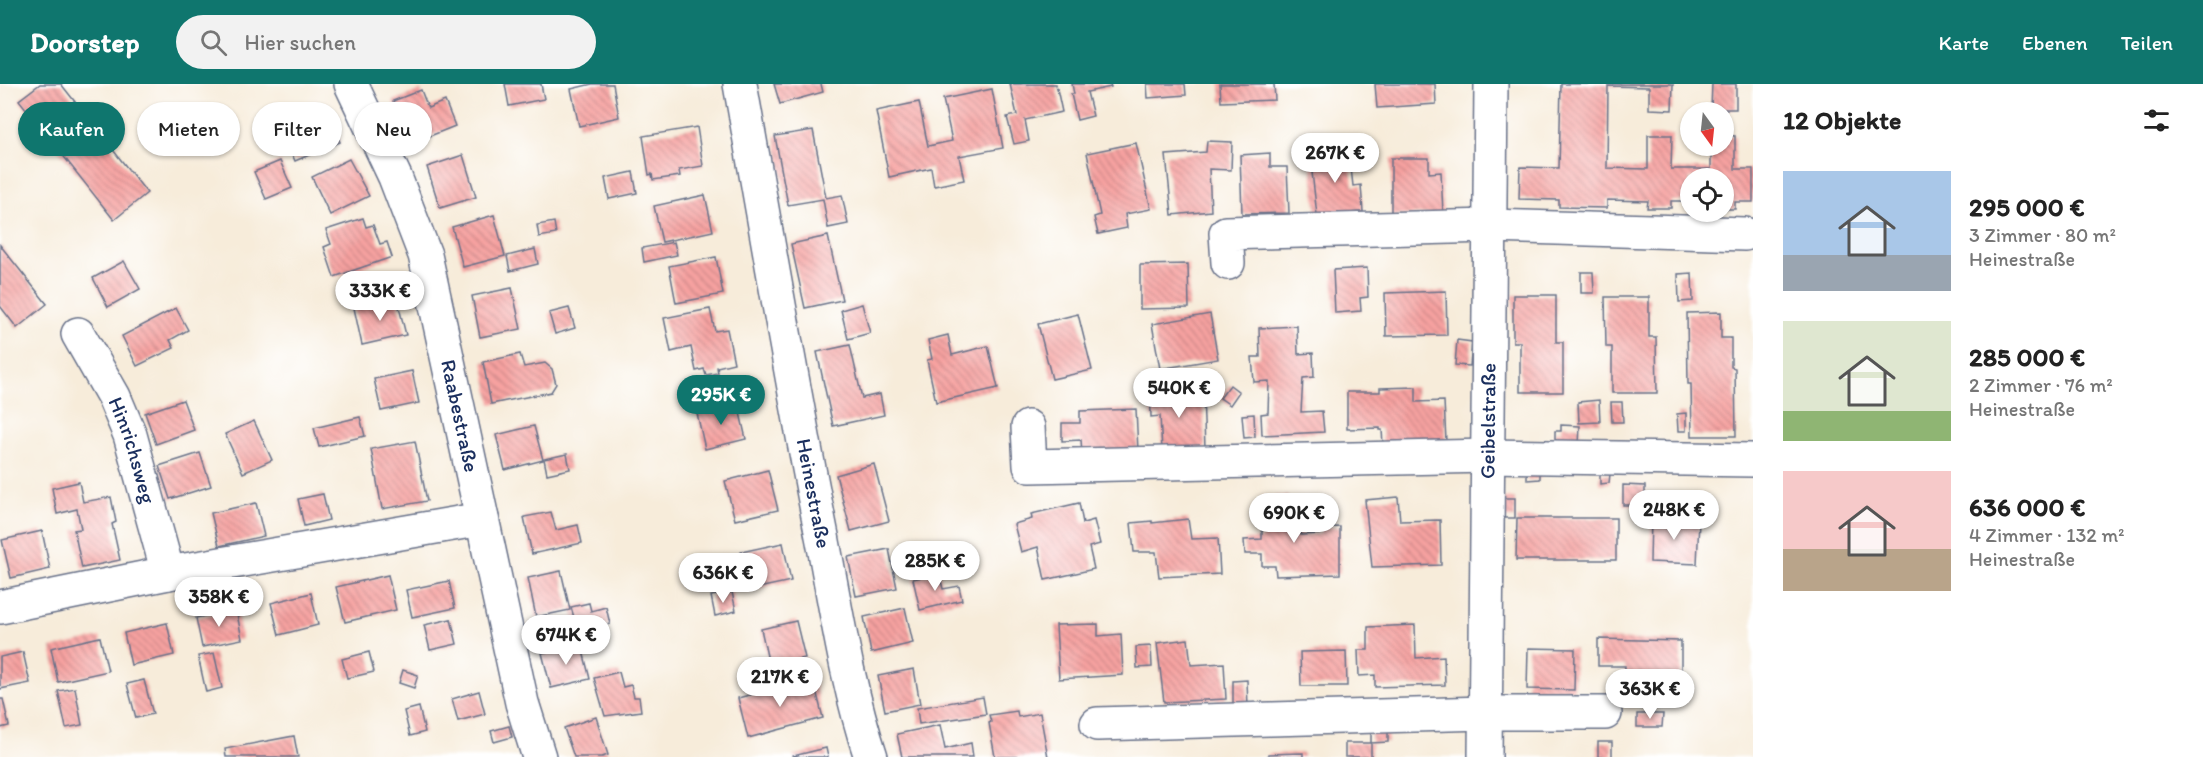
<!DOCTYPE html>
<html lang="de">
<head>
<meta charset="utf-8">
<style>
  body { margin:0; font-family:Itim,sans-serif; background:#f2f2f2; color:#222; height:100vh; display:flex; flex-direction:column; font-size:22px; white-space:nowrap }
  * { box-sizing:border-box; margin:0 }
  p { font-size:20px; color:#767676 }
  .icon { flex:none; width:33px; height:33px; fill:none; stroke:currentColor; stroke-width:2; stroke-linecap:round; stroke-linejoin:round }
  .map { position:relative; flex:1; overflow:hidden }
  .details { display:flex; flex-direction:column; background:#fff; width:450px }
  .details>* { flex:none }
  .banner { position:absolute; left:18px; top:18px; width:570px; height:54px; display:flex; gap:12px }
  .needle { width:39px; rotate:165deg }
  .tools { position:absolute; left:1680px; top:18px; display:grid; gap:12px }
  .tools a { display:grid; place-items:center; width:54px; height:54px; border-radius:50%; background:#fff; box-shadow:0 2px 4px #0004; font-size:30px }
  .price { position:absolute; translate:-50% -51px; padding:0 14px; border-radius:21px; background:#fff; color:#222; font-size:20px; line-height:39px; filter:drop-shadow(0 2px 3px #0008) }
  .price::after { content:''; position:absolute; left:50%; top:36px; width:18px; height:14px; margin-left:-9px; background:inherit; clip-path:polygon(0 0,100% 0,50% 100%) }
  .price.selected { background:#0f766e; color:#fff }
  ul { padding:0; list-style:none }
  li { display:flex; align-items:center; gap:18px; height:150px; padding:0 30px }
  li span { display:grid; place-items:center; flex:none; width:168px; height:120px; border-radius:0px; color:#555 }
  li>.icon { margin-inline-start:auto }
  span .icon { width:72px; height:72px; fill:#fffc; stroke-width:1 }
  li b { font-size:26px }
  h2 { display:flex; justify-content:space-between; align-items:center; height:72px; padding:0 30px; font-size:26px }
  .chip { padding:0 21px; border-radius:27px; background:#fff; box-shadow:0 2px 4px #0004; font-size:21px; line-height:54px }
  .chip.selected { background:#0f766e; color:#fff }
  header { display:flex; align-items:center; gap:36px; box-sizing:border-box; height:84px; padding:0 30px; background:#0f766e; color:#fff }
  header strong { font-size:28px }
  nav { display:flex; gap:33px; margin-inline-start:auto; font-size:21px }
  .search { width:420px; height:54px; background:#f2f2f2; display:flex; align-items:center; gap:15px; box-sizing:border-box; padding:0 21px; border-radius:33px; color:#767676; font-size:22px }
  main { display:flex; flex:1; min-height:0 }
  .map>svg:first-child { display:block }
  .building { fill:url(#building-back-hatch) }
  .lines { fill:none; stroke-linecap:round; stroke-linejoin:round }
  .minor-casing { stroke:#687189; stroke-width:36 }
  .minor { stroke:#fff; stroke-width:33 }
  .labels { text-anchor:middle; stroke-width:4.5; stroke-linejoin:round; paint-order:stroke }
  .street-label { font-size:21px; fill:#1b2f5e; stroke:#fff }
</style>
</head>
<body>
<header>
<strong>Doorstep</strong>
<div class="search"><svg class="icon" aria-label="search" viewBox="0 0 24 24"><circle cx="10" cy="10" r="6"/><path d="M15 15l6 6"/></svg>Hier suchen</div>
<nav><a>Karte</a><a>Ebenen</a><a>Teilen</a></nav>
</header>
<main>
<div class="map">
<svg width="1753" height="673" viewBox="0 0 1753 673">
  <defs>
    <pattern id="building-back-hatch" width="6" height="6" patternUnits="userSpaceOnUse" patternTransform="scale(1.5)"><rect width="6" height="6" fill="#f7a2a0"/><path d="M-1 5l2 2M0 0l6 6M5-1l2 2" fill="none" stroke="#c78486"/></pattern>
  </defs>
  <rect width="100%" height="100%" fill="#fff"/>
  <filter id="ink" filterUnits="userSpaceOnUse"><feTurbulence type="fractalNoise" baseFrequency=".0167" numOctaves="2"/><feDisplacementMap in="SourceGraphic" scale="12" xChannelSelector="R" yChannelSelector="G"/><feConvolveMatrix kernelMatrix="1 2 1 2 8 2 1 2 1" color-interpolation-filters="sRGB"/></filter>
  <filter id="wash" filterUnits="userSpaceOnUse"><feTurbulence type="fractalNoise" baseFrequency=".008" numOctaves="4" result="noise"/><feDisplacementMap in="SourceGraphic" scale="24" xChannelSelector="R" yChannelSelector="G"/><feGaussianBlur stdDeviation="1.35" result="paint"/><feColorMatrix in="noise" values="0 0 0 0 0 0 0 0 0 0 0 0 0 0 0 0 0 1.4 0 .05"/><feComposite in="paint" operator="in"/></filter>
  <g filter="url(#wash)">
    <rect width="100%" height="100%" fill="#f7ecda"/>
    <g id="blocks">
      <!-- building -->
      <g class="building">
        <polygon points="40,0 61,0 147,109 114,136 19,16"/>
        <polygon points="505,0 541,0 544,15 509,22"/>
        <polygon points="592,0 613,0 619,33 579,42 571,5"/>
        <polygon points="774,0 821,0 823,8 780,20"/>
        <polygon points="1010,0 1056,0 1062,28 1025,36 1029,57 1014,60 1007,33 1017,31"/>
        <polygon points="1072,0 1110,0 1111,3 1087,8 1093,32 1077,36 1071,10 1074,10"/>
        <polygon points="1147,0 1185,0 1186,11 1148,14"/>
        <polygon points="1220,0 1274,0 1275,16 1221,18"/>
        <polygon points="1375,0 1435,0 1436,20 1377,24"/>
        <polygon points="1561,0 1673,0 1672,26 1649,25 1649,3 1608,2 1607,84 1648,85 1648,51 1672,51 1671,85 1711,85 1711,62 1724,62 1724,51 1735,52 1735,85 1753,85 1753,118 1735,118 1735,125 1724,125 1724,94 1690,94 1690,117 1671,117 1671,124 1647,124 1648,117 1607,116 1607,124 1559,123 1559,116 1519,115 1520,83 1559,84"/>
        <polygon points="1712,0 1736,0 1736,25 1711,25"/>
        <polygon points="992,5 1003,64 959,72 964,96 934,102 931,84 889,93 876,27 919,18 928,62 952,57 943,15"/>
        <polygon points="421,6 428,24 445,17 455,42 410,60 393,17"/>
        <polygon points="319,27 325,40 332,38 340,58 295,77 281,45"/>
        <polygon points="697,43 703,82 679,86 680,92 653,96 652,90 649,91 643,52"/>
        <polygon points="813,46 826,114 842,111 848,140 828,144 823,115 788,121 775,52"/>
        <polygon points="1207,57 1232,58 1231,86 1209,85 1211,127 1172,131 1166,71 1206,68"/>
        <polygon points="1136,59 1151,125 1125,130 1127,144 1098,150 1094,133 1100,131 1087,69"/>
        <polygon points="1349,66 1353,102 1361,101 1363,128 1317,131 1310,71"/>
        <polygon points="1270,69 1270,83 1287,83 1289,129 1242,130 1240,71"/>
        <polygon points="463,71 476,113 440,124 427,83"/>
        <polygon points="1391,74 1429,74 1429,89 1441,88 1443,129 1391,132"/>
        <polygon points="349,75 369,112 330,131 312,93"/>
        <polygon points="280,77 292,104 266,115 254,88"/>
        <polygon points="633,88 637,109 609,115 605,94"/>
        <polygon points="705,111 713,147 662,158 654,122"/>
        <polygon points="494,131 505,172 463,183 452,143"/>
        <polygon points="363,134 366,143 373,141 380,160 387,158 392,173 334,193 324,163 331,160 326,146"/>
        <polygon points="554,138 556,150 539,153 537,141"/>
        <polygon points="828,152 842,216 805,224 791,160"/>
        <polygon points="674,158 677,171 644,178 642,164"/>
        <polygon points="0,161 47,220 17,244 0,222"/>
        <polygon points="535,165 538,180 510,187 507,172"/>
        <polygon points="716,173 723,210 676,219 669,182"/>
        <polygon points="124,177 140,205 108,223 93,194"/>
        <polygon points="1188,180 1189,224 1140,225 1140,181"/>
        <polygon points="1367,184 1368,213 1360,214 1361,227 1335,229 1333,186"/>
        <polygon points="1581,188 1593,188 1594,209 1581,209"/>
        <polygon points="1692,189 1693,217 1679,218 1678,190"/>
        <polygon points="512,204 521,245 480,253 472,212"/>
        <polygon points="1446,207 1447,251 1386,252 1385,209"/>
        <polygon points="1513,211 1556,211 1556,258 1563,258 1563,308 1520,308 1520,258 1513,258"/>
        <polygon points="1605,213 1649,213 1649,253 1656,253 1657,309 1612,309 1612,263 1606,263"/>
        <polygon points="397,215 406,251 362,261 354,224"/>
        <polygon points="862,220 870,249 848,255 841,226"/>
        <polygon points="176,224 188,246 170,256 174,264 137,282 122,252"/>
        <polygon points="569,224 575,244 555,250 549,229"/>
        <polygon points="710,225 715,247 727,245 734,279 717,283 718,289 706,291 704,285 696,287 691,263 671,268 664,234"/>
        <polygon points="1721,228 1721,254 1731,254 1731,283 1735,284 1736,352 1692,352 1691,300 1688,300 1687,229"/>
        <polygon points="1078,230 1092,286 1052,295 1038,240"/>
        <polygon points="1210,230 1218,275 1160,285 1152,240"/>
        <polygon points="1297,242 1298,270 1313,269 1314,293 1303,294 1301,328 1322,327 1324,348 1262,351 1261,330 1268,329 1269,297 1254,298 1252,273 1260,273 1259,244"/>
        <polygon points="948,251 952,271 988,262 998,304 936,318 927,276 932,275 928,256"/>
        <polygon points="1457,256 1472,258 1470,282 1455,281"/>
        <polygon points="850,261 862,314 880,310 884,331 833,342 817,268"/>
        <polygon points="520,270 524,283 545,279 552,285 556,300 551,308 491,320 483,278"/>
        <polygon points="412,287 419,319 381,327 374,295"/>
        <polygon points="1161,299 1161,312 1203,310 1205,364 1162,366 1160,332 1151,333 1150,300"/>
        <polygon points="1230,301 1239,308 1230,321 1220,314"/>
        <polygon points="1416,303 1416,318 1444,317 1446,357 1383,360 1382,346 1380,346 1380,344 1347,345 1347,308 1380,308 1380,304"/>
        <polygon points="183,316 194,346 156,360 145,329"/>
        <polygon points="1599,316 1600,338 1579,339 1578,318"/>
        <polygon points="1611,318 1622,318 1623,338 1612,338"/>
        <polygon points="738,320 746,355 705,365 697,329"/>
        <polygon points="1136,325 1138,367 1082,369 1081,356 1062,357 1062,339 1080,339 1080,327"/>
        <polygon points="1686,329 1686,347 1678,347 1677,330"/>
        <polygon points="1254,330 1255,353 1244,354 1242,331"/>
        <polygon points="360,333 365,352 319,363 314,344"/>
        <polygon points="254,337 272,376 243,389 225,350"/>
        <polygon points="1561,341 1580,342 1579,360 1555,358 1555,347 1561,347"/>
        <polygon points="534,342 543,376 505,386 496,351"/>
        <polygon points="415,357 427,417 382,425 371,365"/>
        <polygon points="200,369 211,402 170,415 159,382"/>
        <polygon points="567,370 570,385 547,390 544,375"/>
        <polygon points="874,380 889,437 851,447 836,391"/>
        <polygon points="1527,380 1540,380 1540,395 1527,396"/>
        <polygon points="768,386 778,426 735,436 725,397"/>
        <polygon points="1600,390 1610,390 1609,399 1600,400"/>
        <polygon points="79,398 83,418 111,413 116,438 112,440 120,476 82,484 74,446 81,445 77,425 57,430 52,404"/>
        <polygon points="1623,401 1645,402 1645,421 1623,421"/>
        <polygon points="323,410 329,436 304,442 298,415"/>
        <polygon points="1262,412 1288,412 1288,442 1301,441 1301,451 1320,450 1319,444 1340,443 1340,490 1276,492 1275,482 1262,482 1262,470 1245,470 1244,456 1262,455"/>
        <polygon points="1398,413 1400,437 1440,436 1441,481 1372,483 1365,416"/>
        <rect x="1504" y="414" width="11" height="20"/>
        <polygon points="256,419 264,452 219,462 211,429"/>
        <polygon points="1079,419 1083,439 1094,436 1100,460 1089,463 1094,485 1045,496 1038,463 1021,468 1014,440 1032,435 1031,430"/>
        <polygon points="551,428 556,446 578,441 582,459 532,470 524,433"/>
        <polygon points="1517,434 1616,434 1616,476 1516,476"/>
        <polygon points="1651,434 1699,437 1697,480 1650,478"/>
        <polygon points="1188,435 1191,455 1218,454 1220,490 1159,493 1156,468 1134,468 1131,439 1152,437 1152,439"/>
        <polygon points="42,447 50,485 11,494 2,456"/>
        <polygon points="783,459 791,497 749,506 741,468"/>
        <polygon points="889,465 897,504 856,512 848,473"/>
        <polygon points="561,487 570,526 536,533 528,494"/>
        <polygon points="939,489 943,505 959,502 962,516 920,526 913,495"/>
        <polygon points="388,491 396,526 345,538 336,503"/>
        <polygon points="449,497 455,524 412,533 406,506"/>
        <polygon points="732,508 736,527 715,532 711,512"/>
        <polygon points="311,509 318,541 279,551 271,519"/>
        <polygon points="589,519 591,527 606,523 610,540 578,548 571,523"/>
        <polygon points="905,524 913,559 871,569 864,533"/>
        <polygon points="236,525 242,555 202,563 196,534"/>
        <polygon points="451,535 457,560 430,566 424,541"/>
        <polygon points="796,537 805,574 769,581 761,545"/>
        <polygon points="167,539 174,571 131,581 124,549"/>
        <polygon points="1098,540 1098,552 1121,550 1123,591 1059,595 1056,541"/>
        <polygon points="1415,541 1416,574 1444,572 1445,601 1375,603 1375,591 1359,592 1358,566 1368,566 1368,543"/>
        <polygon points="100,553 108,587 58,598 51,564"/>
        <polygon points="1188,555 1191,581 1224,579 1226,615 1164,618 1157,559"/>
        <polygon points="1598,555 1681,557 1681,606 1624,605 1625,582 1598,582"/>
        <polygon points="581,559 590,595 551,604 542,569"/>
        <polygon points="1151,562 1152,583 1137,584 1136,563"/>
        <polygon points="1528,564 1575,565 1574,606 1527,605"/>
        <polygon points="1346,567 1347,602 1301,602 1300,568"/>
        <polygon points="23,568 30,599 0,605 0,573"/>
        <polygon points="369,568 374,588 347,594 342,575"/>
        <polygon points="214,569 222,604 206,608 198,572"/>
        <polygon points="914,585 920,620 885,627 878,592"/>
        <polygon points="403,586 418,591 414,604 399,599"/>
        <polygon points="619,588 623,603 631,601 634,613 639,613 641,627 605,632 594,594"/>
        <polygon points="813,594 823,634 748,654 738,614"/>
        <polygon points="144,596 153,630 136,634 127,600"/>
        <polygon points="1247,596 1248,624 1233,624 1233,597"/>
        <polygon points="75,604 82,641 66,644 58,607"/>
        <polygon points="479,607 485,630 458,637 452,615"/>
        <polygon points="983,613 986,630 919,640 917,624"/>
        <polygon points="0,615 3,615 9,642 0,644"/>
        <polygon points="419,623 425,648 410,652 404,627"/>
        <polygon points="1017,627 1018,633 1040,629 1048,673 995,673 989,639 991,638 989,631"/>
        <polygon points="1637,630 1663,630 1662,643 1637,643"/>
        <polygon points="596,633 608,671 602,673 574,673 564,644"/>
        <polygon points="940,641 945,665 971,659 973,673 902,673 897,650"/>
        <polygon points="509,642 512,653 494,658 491,647"/>
        <polygon points="1388,642 1388,658 1371,659 1371,643"/>
        <polygon points="294,652 298,673 226,673 225,665"/>
        <rect x="1598" y="658" width="14" height="15"/>
        <rect x="1345" y="659" width="26" height="14"/>
        <polygon points="826,664 828,673 793,673 793,672"/>
        <polygon points="1303,669 1303,673 1268,673 1268,670"/>
      </g>
    </g>
  </g>
  <g filter="url(#ink)">
    <use href="#blocks" fill-opacity="0" stroke="#687189" stroke-width="1.5"/>
    <g class="lines">
      <!-- minor casing -->
      <g class="minor-casing">
        <g id="minor">
          <path id="s1" d="M351,0L395,93L425,171L522,619L539,673"/>
          <path id="s2" d="M740,0C767,151 792,301 822,452C836,525 847,601 871,673"/>
          <polyline points="1228,179 1226,149 1490,142 1745,150"/>
          <path id="s3" d="M78,250L114,313L130,351L168,489"/>
          <polyline points="1028,343 1030,382 1488,372 1753,376"/>
          <polyline points="0,523 168,489 482,435"/>
          <polyline points="1097,640 1485,629 1605,629"/>
          <path id="s4" d="M1485,673L1491,0"/>
        </g>
      </g>
      <!-- minor -->
      <use href="#minor" class="minor"/>
    </g>
  </g>
  <g class="labels">
    <!-- street labels -->
    <g class="street-label">
      <text dy="7" stroke="none"><textPath href="#s1" startOffset="351">Raabestraße</textPath></text>
      <text dy="7" stroke="none"><textPath href="#s4" startOffset="336">Geibelstraße</textPath></text>
      <text dy="7" stroke="none"><textPath href="#s3" startOffset="129">Hinrichsweg</textPath></text>
      <text dy="7" stroke="none"><textPath href="#s2" startOffset="416">Heinestraße</textPath></text>
    </g>
  </g>
</svg>
<div class="tools">
<a><svg class="needle" viewBox="-14 -14 28 28"><path d="M0-13l5 13h-10z" fill="#e53935"/><path d="M0 13l5-13h-10z" fill="#767676"/></svg></a>
<a><svg class="icon" aria-label="locate" viewBox="0 0 24 24"><circle cx="12" cy="12" r="6"/><path d="M12 2v4M12 18v4M2 12h4M18 12h4"/></svg></a>
</div>
<b class="price" style="left:1335px;top:100px">267K €</b>
<b class="price" style="left:380px;top:238px">333K €</b>
<b class="price" style="left:1179px;top:335px">540K €</b>
<b class="price selected" style="left:721px;top:342px">295K €</b>
<b class="price" style="left:1674px;top:457px">248K €</b>
<b class="price" style="left:1294px;top:460px">690K €</b>
<b class="price" style="left:935px;top:508px">285K €</b>
<b class="price" style="left:723px;top:520px">636K €</b>
<b class="price" style="left:219px;top:544px">358K €</b>
<b class="price" style="left:566px;top:582px">674K €</b>
<b class="price" style="left:780px;top:624px">217K €</b>
<b class="price" style="left:1650px;top:636px">363K €</b>
<div class="banner">
<a class="chip selected">Kaufen</a>
<a class="chip">Mieten</a>
<a class="chip">Filter</a>
<a class="chip">Neu</a>
</div>
</div>
<section class="details">
<h2>12 Objekte<svg class="icon" aria-label="filters" viewBox="0 0 24 24"><path d="M4 7h16M4 17h16"/><circle cx="9" cy="7" r="2"/><circle cx="15" cy="17" r="2"/></svg></h2>
<ul>
<li><span style="background:linear-gradient(#a9c7e8 70%,#9aa5b1 0)"><svg class="icon" aria-label="home" viewBox="0 0 24 24"><path d="M3 11l9-7 9 7M6 9v11h12V9"/></svg></span><div><b>295 000 €</b><p>3 Zimmer · 80 m²</p><p>Heinestraße</p></div></li>
<li><span style="background:linear-gradient(#dfe7d0 75%,#8fb573 0)"><svg class="icon" aria-label="home" viewBox="0 0 24 24"><path d="M3 11l9-7 9 7M6 9v11h12V9"/></svg></span><div><b>285 000 €</b><p>2 Zimmer · 76 m²</p><p>Heinestraße</p></div></li>
<li><span style="background:linear-gradient(#f6c9c9 65%,#b9a48a 0)"><svg class="icon" aria-label="home" viewBox="0 0 24 24"><path d="M3 11l9-7 9 7M6 9v11h12V9"/></svg></span><div><b>636 000 €</b><p>4 Zimmer · 132 m²</p><p>Heinestraße</p></div></li>
</ul>
</section>
</main>
</body>
</html>
